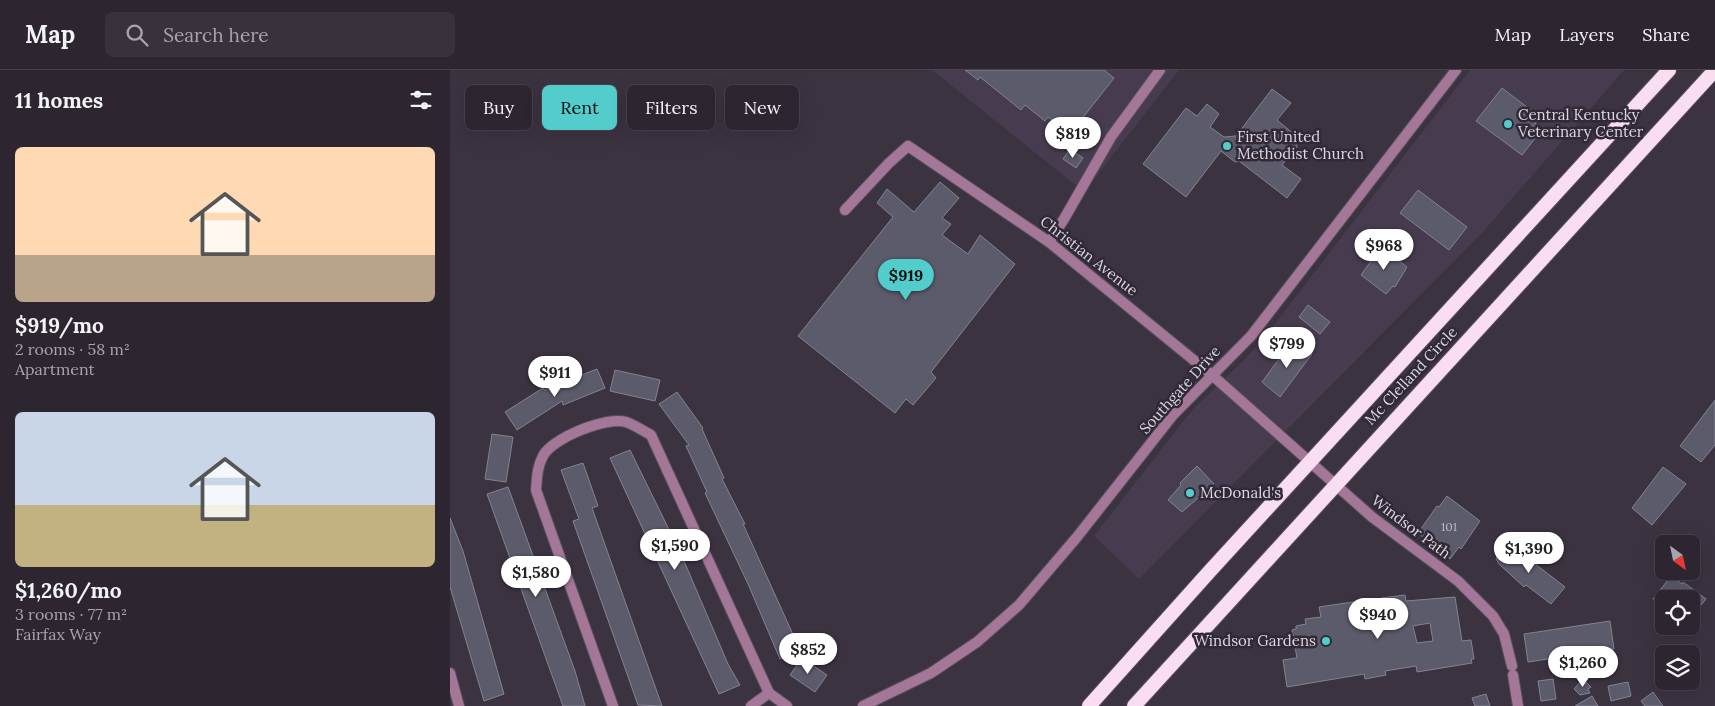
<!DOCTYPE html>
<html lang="en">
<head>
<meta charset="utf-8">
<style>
  body { margin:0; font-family:Lora,serif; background:#39323d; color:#f1f3f6; height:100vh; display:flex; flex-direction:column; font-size:19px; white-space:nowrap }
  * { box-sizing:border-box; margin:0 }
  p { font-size:16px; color:#a7a5ab }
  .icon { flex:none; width:28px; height:28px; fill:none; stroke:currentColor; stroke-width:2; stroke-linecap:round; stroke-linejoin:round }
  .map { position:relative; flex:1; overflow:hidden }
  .sheet { display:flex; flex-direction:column; background:#2d2631; width:450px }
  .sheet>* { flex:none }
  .banner { position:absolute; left:15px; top:15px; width:475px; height:45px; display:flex; gap:10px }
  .needle { width:32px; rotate:147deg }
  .tools { position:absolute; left:1205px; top:465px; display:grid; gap:10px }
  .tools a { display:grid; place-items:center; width:45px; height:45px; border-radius:8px; background:#2d2631; box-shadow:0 5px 20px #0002,0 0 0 1px #48434d; font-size:25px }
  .price { position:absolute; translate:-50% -42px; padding:0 11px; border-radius:18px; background:#fff; color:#222; font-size:16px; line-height:32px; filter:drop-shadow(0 1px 2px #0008) }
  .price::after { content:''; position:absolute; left:50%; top:30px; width:15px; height:11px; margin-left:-8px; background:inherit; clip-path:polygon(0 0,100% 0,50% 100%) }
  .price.active { background:#52cdcc; color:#111 }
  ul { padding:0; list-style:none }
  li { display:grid; align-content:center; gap:10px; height:265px; padding:0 15px }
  li span { display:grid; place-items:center; height:155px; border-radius:8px; color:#555 }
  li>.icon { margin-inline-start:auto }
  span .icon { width:90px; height:90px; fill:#fffc; stroke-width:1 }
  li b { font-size:21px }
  h2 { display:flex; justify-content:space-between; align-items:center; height:60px; padding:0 15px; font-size:21px }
  .pill { padding:0 18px; border-radius:8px; background:#2d2631; box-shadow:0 5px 20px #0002,0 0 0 1px #48434d; font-size:18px; line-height:45px }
  .pill.active { background:#52cdcc; color:#111 }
  header { display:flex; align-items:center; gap:30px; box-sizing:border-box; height:70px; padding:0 25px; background:#2d2631; border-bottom:1px solid #48434d }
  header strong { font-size:24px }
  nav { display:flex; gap:28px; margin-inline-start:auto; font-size:18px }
  .search { width:350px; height:45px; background:#39323d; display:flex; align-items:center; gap:12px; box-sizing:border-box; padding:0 18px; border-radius:8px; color:#a7a5ab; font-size:19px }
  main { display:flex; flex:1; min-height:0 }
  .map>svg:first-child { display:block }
  .built { fill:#473b4f }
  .building { fill:#5c5b6c; stroke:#838294; fill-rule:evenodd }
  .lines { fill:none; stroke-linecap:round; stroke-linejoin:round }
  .minor-casing { stroke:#59515e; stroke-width:12 }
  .trunk-casing { stroke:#59515e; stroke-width:16 }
  .minor { stroke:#a47799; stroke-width:10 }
  .trunk { stroke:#f9def2; stroke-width:14 }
  .poi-dot { fill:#52cdcc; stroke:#312937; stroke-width:2 }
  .labels { text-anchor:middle; stroke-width:5; stroke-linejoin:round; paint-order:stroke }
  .number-label { font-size:12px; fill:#bcb8c3 }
  .poi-label { font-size:15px; fill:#dcd7e0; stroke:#312937; text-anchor:start }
  .street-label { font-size:15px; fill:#dcd7e0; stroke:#312937 }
</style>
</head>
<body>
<header>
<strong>Map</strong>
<div class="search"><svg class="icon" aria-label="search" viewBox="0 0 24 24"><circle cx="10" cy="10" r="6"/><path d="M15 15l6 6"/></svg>Search here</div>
<nav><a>Map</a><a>Layers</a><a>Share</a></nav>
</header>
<main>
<section class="sheet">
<h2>11 homes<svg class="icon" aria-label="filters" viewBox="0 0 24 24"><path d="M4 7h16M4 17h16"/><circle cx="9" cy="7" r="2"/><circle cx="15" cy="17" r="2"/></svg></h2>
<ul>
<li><span style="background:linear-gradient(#ffd9b3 70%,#b9a48a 0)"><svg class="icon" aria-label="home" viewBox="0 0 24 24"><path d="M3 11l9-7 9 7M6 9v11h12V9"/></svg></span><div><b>$919/mo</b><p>2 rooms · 58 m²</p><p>Apartment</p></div></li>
<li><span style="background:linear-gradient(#c9d6e8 60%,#c2b280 0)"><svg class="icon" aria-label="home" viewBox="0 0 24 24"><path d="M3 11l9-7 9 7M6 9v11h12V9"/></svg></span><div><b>$1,260/mo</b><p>3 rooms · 77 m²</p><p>Fairfax Way</p></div></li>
</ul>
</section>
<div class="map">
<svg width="1265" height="636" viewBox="0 0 1265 636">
  <rect width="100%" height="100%" fill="#3c3341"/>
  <!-- built -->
  <g class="built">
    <polygon points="482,0 729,0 634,122"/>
    <polygon points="1020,0 1174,0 1033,162 689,509 644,466 742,340 795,289 814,268"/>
  </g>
  <!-- building -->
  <g class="building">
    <polygon points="515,0 654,0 664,8 620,64 598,47 595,51 575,35 571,40 530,7 528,10"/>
    <polygon points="1052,18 1090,47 1083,57 1090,62 1072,85 1026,51"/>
    <polygon points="822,19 841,33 827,50 845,65 847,77 832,95 851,109 837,128 789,91 785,92 771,81 736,127 693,94 736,38 747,46 757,34 769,44 760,57 774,67 786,66"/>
    <polygon points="620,79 633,88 626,98 613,89"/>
    <polygon points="490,112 509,128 492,148 501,154 492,165 518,184 530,165 565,194 481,302 486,308 463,335 456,329 445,343 348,266 443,147 427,133 437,119 464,142"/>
    <polygon points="968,120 1017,157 999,180 950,143"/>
    <polygon points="931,177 957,197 945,217 943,216 936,224 911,205"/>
    <polygon points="858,235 880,252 870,264 849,247"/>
    <polygon points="848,273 862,284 830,327 812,312 840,274 844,277"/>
    <polygon points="147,299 155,318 113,335 112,331 67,360 55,342 93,318 94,320"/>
    <polygon points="165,300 210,310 205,331 160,321"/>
    <polygon points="227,322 253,358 252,359 274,408 272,409 295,454 293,454 350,580 330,589 298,514 255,423 257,422 236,376 239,375 209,334"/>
    <polygon points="1265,330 1265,375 1251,392 1230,376"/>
    <polygon points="42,364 63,367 56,412 35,409"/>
    <polygon points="180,380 231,484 278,594 290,615 269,624 160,388"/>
    <polygon points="133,393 148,436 142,438 212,636 188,635 123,451 129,449 111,400"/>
    <polygon points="747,396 764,414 732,442 718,430 731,415 730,413"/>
    <polygon points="1213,397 1236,414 1202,455 1182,438"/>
    <polygon points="58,417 125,601 135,636 113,636 37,424"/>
    <polygon points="997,426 1030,451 1011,479 1009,477 1000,489 968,463 987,436 989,437"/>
    <polygon points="0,448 13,481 54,624 34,631 0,517"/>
    <polygon points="1058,473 1115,517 1101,534 1076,515 1074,517 1049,494 1046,489"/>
    <polygon points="1221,506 1232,514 1233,512 1256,529 1241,547 1241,529 1203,529"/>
    <path d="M955,525L956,531L1005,527L1012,571L1021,570L1024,589H1021L1022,593L967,602L966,596L935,601L936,605L915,609L914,604L837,617L833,590L847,588L842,560L846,559V556L856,554L855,549L871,547L869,537L916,530L917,538L932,535L931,528ZM980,553L983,571L967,573L963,556Z"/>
    <polygon points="1160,551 1164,579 1078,592 1074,564"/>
    <polygon points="352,588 377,605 365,622 340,605"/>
    <polygon points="1103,609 1106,629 1091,631 1088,611"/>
    <polygon points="1133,609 1141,617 1138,619 1140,623 1130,625 1124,619"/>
    <polygon points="1178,612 1181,626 1161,631 1158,616"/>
    <polygon points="1203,622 1213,636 1195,636 1191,631"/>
    <polygon points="1036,624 1040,636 1025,636 1022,628"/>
    <polygon points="1142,626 1148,636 1125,636"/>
  </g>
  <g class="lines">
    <!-- minor casing -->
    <g class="minor-casing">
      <g id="minor">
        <polyline points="395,140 439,93 458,76 599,172 762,305 922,447 1008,511 1043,546 1054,564 1062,596"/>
        <polyline points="599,172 614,149 661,67 710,0"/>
        <polyline points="0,603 9,636"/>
        <polyline points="1063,605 1068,636"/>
        <path d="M163,636L86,420C87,408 87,397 93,386C102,368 157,346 176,352C185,355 193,361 201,365L319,623L337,636"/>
        <polyline points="301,636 319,623"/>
        <polyline points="413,636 481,603 527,572 569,535 627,467 723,345 801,266 1006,0"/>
      </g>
    </g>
    <!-- trunk casing -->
    <g class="trunk-casing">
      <g id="trunk">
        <polyline points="639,636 759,502 1219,0"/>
        <polyline points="684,636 1265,0"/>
      </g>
    </g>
    <!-- minor -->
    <use href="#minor" class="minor"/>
    <!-- trunk -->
    <use href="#trunk" class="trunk"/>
  </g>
  <!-- markers -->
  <g class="poi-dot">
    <circle cx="1058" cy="54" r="5"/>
    <circle cx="777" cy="76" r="5"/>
    <circle cx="740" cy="423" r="5"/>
    <circle cx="876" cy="571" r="5"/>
  </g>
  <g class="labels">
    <!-- number labels -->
    <g class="number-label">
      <text x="999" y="461">101</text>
    </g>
    <!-- poi labels -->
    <g class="poi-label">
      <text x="1068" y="50">Central Kentucky<tspan x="1068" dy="17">Veterinary Center</tspan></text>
      <text x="787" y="72">First United<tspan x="787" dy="17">Methodist Church</tspan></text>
      <text x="750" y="428">McDonald's</text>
      <text x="866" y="576" text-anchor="end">Windsor Gardens</text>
    </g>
    <!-- street labels -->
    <g class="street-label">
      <text transform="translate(639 186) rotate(38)" y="5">Christian Avenue</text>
      <text transform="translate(961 306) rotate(-47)" y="5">Mc Clelland Circle</text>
      <text transform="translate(730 320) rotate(-48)" y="5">Southgate Drive</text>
      <text transform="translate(961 457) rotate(37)" y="5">Windsor Path</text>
    </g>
  </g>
</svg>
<div class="tools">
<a><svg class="needle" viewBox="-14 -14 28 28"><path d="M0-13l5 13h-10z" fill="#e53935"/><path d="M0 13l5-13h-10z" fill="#a7a5ab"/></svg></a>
<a><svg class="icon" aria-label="locate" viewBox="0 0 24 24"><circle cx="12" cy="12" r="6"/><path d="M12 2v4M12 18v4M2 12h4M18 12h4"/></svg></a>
<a><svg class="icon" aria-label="layers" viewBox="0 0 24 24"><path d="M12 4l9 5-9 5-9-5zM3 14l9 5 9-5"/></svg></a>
</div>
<b class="price" style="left:623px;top:89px">$819</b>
<b class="price" style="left:934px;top:201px">$968</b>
<b class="price active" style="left:456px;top:231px">$919</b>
<b class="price" style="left:837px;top:299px">$799</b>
<b class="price" style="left:105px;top:328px">$911</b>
<b class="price" style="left:225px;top:501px">$1,590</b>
<b class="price" style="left:1079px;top:504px">$1,390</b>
<b class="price" style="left:86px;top:528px">$1,580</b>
<b class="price" style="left:928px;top:570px">$940</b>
<b class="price" style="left:358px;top:605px">$852</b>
<b class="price" style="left:1133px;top:618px">$1,260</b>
<div class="banner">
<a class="pill">Buy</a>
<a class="pill active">Rent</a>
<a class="pill">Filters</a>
<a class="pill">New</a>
</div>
</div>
</main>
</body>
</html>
